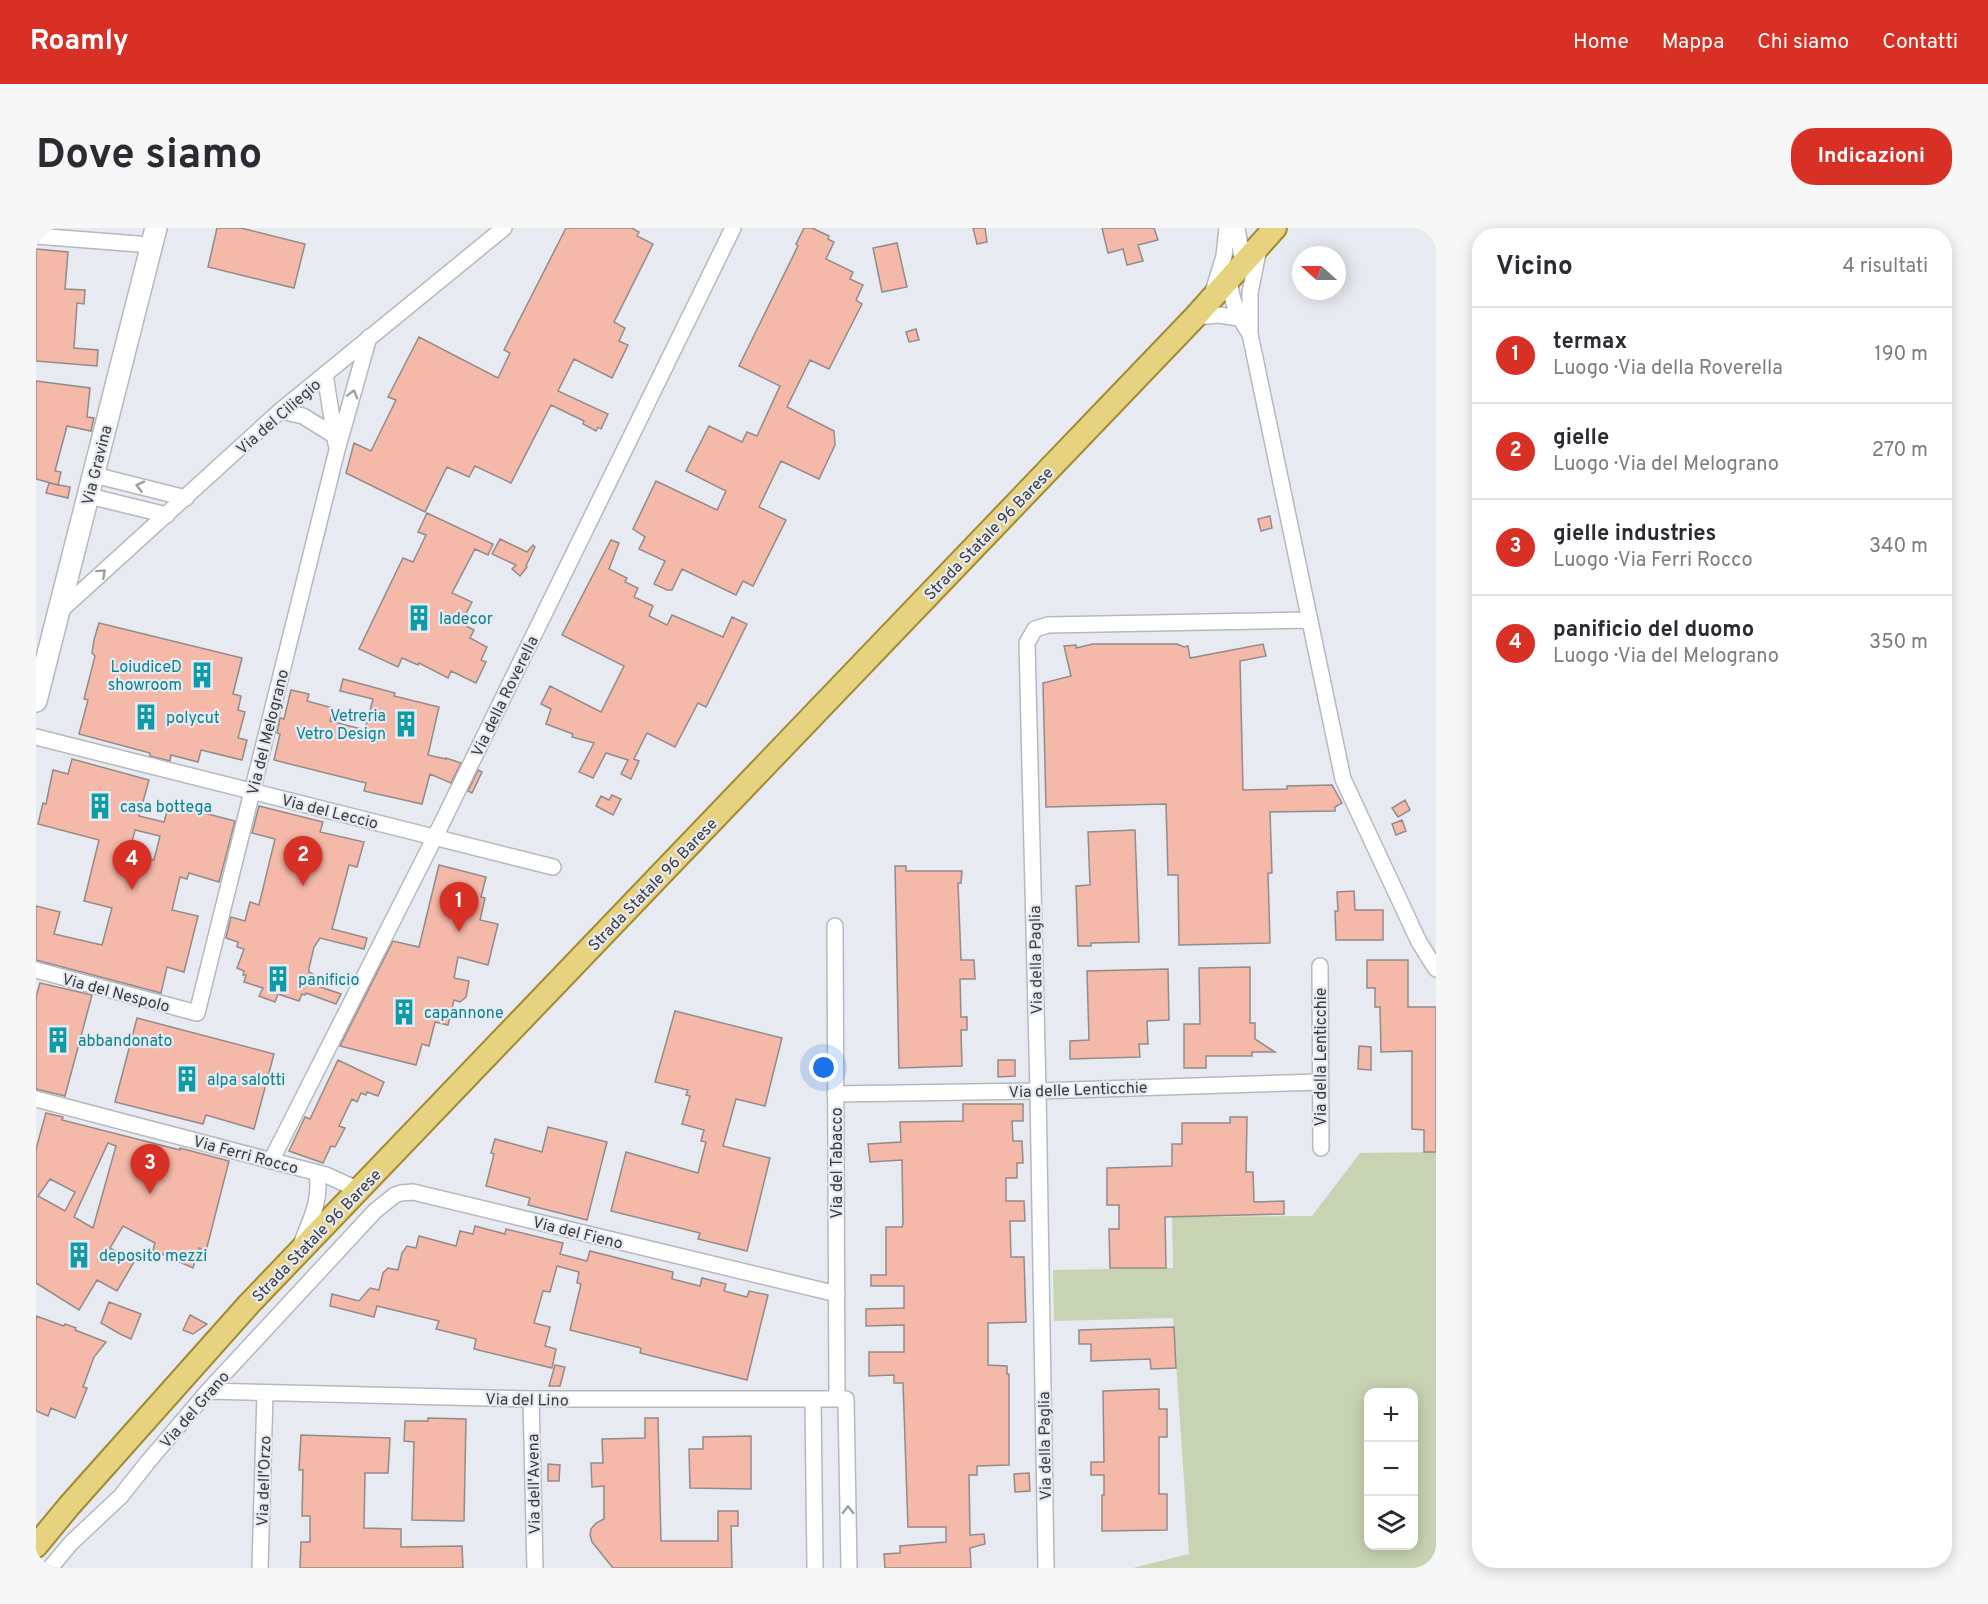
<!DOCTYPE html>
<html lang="it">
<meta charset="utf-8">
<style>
body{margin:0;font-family:Overpass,sans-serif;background:#f7f7f7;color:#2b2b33}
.controls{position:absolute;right:18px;bottom:18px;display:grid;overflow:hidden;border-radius:12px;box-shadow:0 3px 15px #0003}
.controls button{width:54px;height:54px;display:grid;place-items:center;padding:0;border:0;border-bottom:2px solid #e1e1e2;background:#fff;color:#2b2b33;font:30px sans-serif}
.compass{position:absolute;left:1256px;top:18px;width:54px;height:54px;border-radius:50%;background:#fff;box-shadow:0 3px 15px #0003;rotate:291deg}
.you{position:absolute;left:788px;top:840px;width:21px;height:21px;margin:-15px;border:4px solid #fff;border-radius:50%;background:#1a73e8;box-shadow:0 0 0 9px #1a73e833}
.badge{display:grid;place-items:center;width:39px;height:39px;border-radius:50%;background:#d93025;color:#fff;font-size:20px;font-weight:700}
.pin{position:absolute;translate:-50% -50px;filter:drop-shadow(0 2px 3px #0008)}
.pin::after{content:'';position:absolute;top:32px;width:21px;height:18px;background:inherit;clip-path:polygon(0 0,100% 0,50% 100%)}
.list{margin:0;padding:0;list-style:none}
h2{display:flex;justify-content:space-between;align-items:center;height:78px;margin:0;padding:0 24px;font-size:26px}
h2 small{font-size:20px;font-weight:400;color:#7c7c81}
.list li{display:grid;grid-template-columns:39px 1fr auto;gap:18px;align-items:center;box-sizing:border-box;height:96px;padding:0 24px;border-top:2px solid #e1e1e2}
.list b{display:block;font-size:22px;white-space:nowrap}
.list p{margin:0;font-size:20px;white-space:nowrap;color:#7c7c81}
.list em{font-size:20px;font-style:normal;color:#7c7c81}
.icon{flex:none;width:33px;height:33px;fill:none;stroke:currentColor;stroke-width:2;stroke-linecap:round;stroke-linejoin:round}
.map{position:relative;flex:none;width:1400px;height:1340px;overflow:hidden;border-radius:24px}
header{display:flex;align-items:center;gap:36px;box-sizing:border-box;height:84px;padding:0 30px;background:#d93025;color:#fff}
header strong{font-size:28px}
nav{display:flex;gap:33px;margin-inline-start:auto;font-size:21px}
.intro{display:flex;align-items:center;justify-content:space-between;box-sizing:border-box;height:144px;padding:0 36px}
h1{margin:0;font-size:42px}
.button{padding:15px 27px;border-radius:24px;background:#d93025;color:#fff;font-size:21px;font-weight:700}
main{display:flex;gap:36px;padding:0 36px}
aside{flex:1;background:#fff;border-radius:24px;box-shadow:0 3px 15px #0003}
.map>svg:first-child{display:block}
.green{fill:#c7d3b2;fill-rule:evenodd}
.building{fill:#f4b9a8;stroke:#928b89;stroke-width:1.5;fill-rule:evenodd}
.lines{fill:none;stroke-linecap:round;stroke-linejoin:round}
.street-casing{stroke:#b6b8be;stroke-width:18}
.secondary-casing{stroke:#b6b8be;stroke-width:24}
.primary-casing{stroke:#a08b31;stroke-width:26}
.street{stroke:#fff;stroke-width:15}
.secondary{stroke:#fff;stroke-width:21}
.primary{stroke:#e7d37f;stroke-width:22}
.oneway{stroke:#9d9e9e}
.labels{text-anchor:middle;stroke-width:4.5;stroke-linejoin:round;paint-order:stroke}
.street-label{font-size:16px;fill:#3b3c3e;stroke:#e8eaf1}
.culture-label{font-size:16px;fill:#0d838f;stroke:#e8eaf1;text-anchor:start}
</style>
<header>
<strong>Roamly</strong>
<nav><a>Home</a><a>Mappa</a><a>Chi siamo</a><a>Contatti</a></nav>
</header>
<div class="intro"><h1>Dove siamo</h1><a class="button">Indicazioni</a></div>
<main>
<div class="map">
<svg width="1400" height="1340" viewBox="0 0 1400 1340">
<rect width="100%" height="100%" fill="#e8eaf1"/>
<path class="green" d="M1400,924V1340H1097L1153,1326L1137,1090L1018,1093L1017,1042L1137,1040L1136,989L1276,988L1324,925ZM1332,1164H1378V1318H1332Z"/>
<path class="building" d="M181,0H205L269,16L258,60L172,39Z
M530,0H596L603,4L601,8L617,16L578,94L589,100L583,113L592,117L576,150L538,131L522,163L572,186L565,201L562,199L560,203L547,196L548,193L515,177L475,255L439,238L433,249L411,239L389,284L310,245L318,215L335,223L360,172L352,169L383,109L462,150L474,125L468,122Z
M768,0H776L793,8L792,11L798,14L790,31L817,44L814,51L827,57L820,72L826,76L793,141L774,132L751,179L798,203L799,217L783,251L745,233L723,279L750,292L717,358L707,353L700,367L646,341L636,362H631L618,356L629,333L603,321L609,309L597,301L620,253L681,282L690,263L650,243L673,198L706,214L711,204L721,208L744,158L703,138L762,18L760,16Z
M937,0H949L951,14L941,16Z
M1066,0H1118L1122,12L1102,17L1107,33L1091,37L1087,21L1072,25Z
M861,15L871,59L846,64L837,20Z
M0,21L32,24L29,61L49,62L48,76L41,75L38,120L62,122L61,138L0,133Z
M880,101L883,112L873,114L870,104Z
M0,153L54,160L51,189L58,190L55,203L31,198L19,243L25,244L22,257L0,251Z
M13,255L34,259L32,270L10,265Z
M391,285L457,316L452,327L439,321L416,365L436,374L425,395L438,402L434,410L451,419L445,432L450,434L440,455L415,443L412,450L383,435L382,437L366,430L362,439L323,421L367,330L377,334L390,307L382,304Z
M1234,288L1236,300L1225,303L1222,291Z
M464,311L491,324L497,317L499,319L490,338L491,339L484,348L476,341L480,337L456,326Z
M575,312L583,315L573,341L591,350L589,354L602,360L598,369L617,378L613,388L631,397L636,387L687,409L696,389L711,396L670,479L662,475L639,519L611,505L598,531L603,533L595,551L585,546L592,532L570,525L557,550L543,544L558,515L536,509L537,506L510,496L515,481L505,476L514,458L565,484L588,438L526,407Z
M63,395L206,430L197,466L205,468L202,482L209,484L202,510L211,512L206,532L165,522L162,534L135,527L134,533L114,528V525L43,506L52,472L48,471L59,428L56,425L58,412Z
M1057,416H1141L1148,419L1152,418L1154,430L1227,416L1230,428L1204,433L1207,562L1251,561V558L1296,557L1306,575L1299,579V583L1234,584L1236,645H1232L1234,715L1143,717L1142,647H1132L1130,576L1010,579L1007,455L1035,448L1028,418L1040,417V420Z
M307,451L359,465L358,468L403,479L392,527L410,531V530L425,535L415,555L394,546L386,576L328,563L330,555L238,532L244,506L241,505L244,490L248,491L255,462L273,466L271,473L297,480L294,493L329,502L337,471L304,463Z
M36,531L113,552L103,588L128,594L133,576L199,593L183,654L153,645L151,651L144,649L136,682L162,688L148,744L131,739L125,765L0,732V678L24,684L18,706L66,717L76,680L48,673L63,612L2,596L7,575L10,576L17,542L32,546ZM99,602L124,608L118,632L93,626Z
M442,542L446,544L436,565L432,563Z
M576,567L585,571L577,587L560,578L565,568L573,572Z
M1369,572L1374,582L1362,589L1356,580Z
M223,578L287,594L284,604L328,614L321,639L313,637L296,701L331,710L328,721L284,710L278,719L273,740V744L277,746L273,755L305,766L300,776L270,765L269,767L266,766L263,773L242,766L239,774L223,768L227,760L208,754L210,747H207L208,743L201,740L208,721L201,719L202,714L190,710L195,689L209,693L214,674L223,677L239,611L216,605Z
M1366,592L1370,603L1360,607L1356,596Z
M1099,602L1103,714L1055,715V718H1042L1040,658L1054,657L1052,604Z
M403,637L450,649L445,669L449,670L444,692L462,696L452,737L422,729L418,750L433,753L430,769L424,774L418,772L412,797L399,794L393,818L386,816L380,837L304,818L357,713L383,719Z
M859,638H870V643H926L925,655H922L925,732H938L939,751H924L925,789H931V802H925L926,838L863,840Z
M1318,663L1319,682H1347V712H1300L1299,683H1302L1301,664Z
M1331,732H1372V779H1400V924H1388V902L1376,901V823L1345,824L1344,779H1339V760H1331Z
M1214,739V795H1219V811L1239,824H1216V828H1170V840H1148V796H1164L1163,740Z
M1132,741L1133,792L1111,793L1112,816H1103L1104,829L1034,831V813L1053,812L1051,743Z
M4,755L56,767L29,868L0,861V769Z
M639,783L746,810L729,878L700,871L687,918L734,930L711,1023L662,1011L664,1005L575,983L590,924L662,945L670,914L665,913L668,902L646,896L654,868L650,867L652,862L619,854Z
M101,790L238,826L218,901L170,887L167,896L79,874Z
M1323,818L1335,819V842L1322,841Z
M302,832L348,854L342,868L331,864L330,867L325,865L321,874L316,871L303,898L309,900L299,919L295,918L287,935L253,923L269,889L274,891Z
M962,832H979V848L962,849Z
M927,876H987V893H976L977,913H986L987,935H981V950H970V973H988L989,993H974L975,1029H988L990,1094L952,1095V1137L971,1138V1146H973V1237L941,1238V1247H933L934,1307L948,1306L949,1316L934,1320L935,1340H849L848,1326L864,1325V1318L910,1314V1299H872L867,1155H858V1147L833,1148V1124H868V1097L830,1098V1081L868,1080V1058H835V1047H850V999H866L867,996L866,932L834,934L832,916L865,914L864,894L927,893Z
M10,885L27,889L26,892L144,922V920L193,933L170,1023L163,1020L157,1040L117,1022L119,1015L87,998L74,1020L98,1034L81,1063L61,1052L43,1082L0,1055V921ZM72,915L80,918L57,1000L38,989ZM14,951L39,964L29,983L2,968Z
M1194,889H1211L1210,944H1217L1218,974L1248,973V986L1129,989L1130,1040H1074L1073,1001H1083V977H1071V940L1136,938V916H1146V895H1194Z
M512,899L571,914L551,992L492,977L494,970L450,958L458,926L455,925L459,911L506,924Z
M439,998L469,1006L470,1001L527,1015L524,1026L551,1033L554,1023L637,1044L636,1051L664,1058L666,1050L690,1056L688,1063L711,1069L713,1063L732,1067L711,1152L604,1125L605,1120L534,1102L545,1056L541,1055L543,1044L521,1038L514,1064L507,1063L498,1095L514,1099L509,1118L520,1121L516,1140L438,1121L440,1111L400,1101L403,1093L341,1078L338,1089L294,1078L296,1066L323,1073L334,1060L343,1062L347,1045L352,1040L362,1042L366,1025L371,1018L380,1020L383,1008L420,1018L424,1003L437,1006Z
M73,1074L105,1086L95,1111L84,1106L65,1095Z
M154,1087L171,1096L157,1106L147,1102Z
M0,1088L28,1098L29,1096L40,1100L39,1102L70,1114L58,1129L47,1159L51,1160L39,1190L15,1180L12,1188L0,1183Z
M1138,1099L1140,1140L1115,1141L1114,1131L1055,1133V1116H1043V1102Z
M519,1137L529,1139L524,1158H513Z
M1123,1161V1181H1131V1209H1123V1266H1131V1302L1066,1303V1267H1068V1247H1055V1234H1068L1067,1163Z
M392,1190L430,1191L428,1293L376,1292L378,1214L368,1213L369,1193H392Z
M609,1190H622L625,1313H682V1283H702V1298H695L696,1340H577L556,1314L554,1307L555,1301L560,1295L568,1291V1258L556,1259L555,1235H567L566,1211L609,1210Z
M265,1207L354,1210L352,1245H329L328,1300L365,1301V1319L426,1318L427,1340H264L265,1314H274V1288H266L267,1242H263Z
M715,1208V1261L654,1260L653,1221H667V1209Z
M512,1236L524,1237L523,1253H512Z
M993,1245L994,1263L979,1264L978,1246Z"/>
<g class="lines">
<g class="street-casing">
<path id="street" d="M1201,0L1207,35
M0,8L115,17
M1223,20L1214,65V106L1307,551L1383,714L1400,741
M1193,51C1196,74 1201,87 1214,106
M1177,64L1188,28L1191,0
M1159,89L1183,87L1203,90
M289,146L300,216
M244,183L267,188L299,208
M58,247L150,270
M53,268L131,287
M23,384L244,183L468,0
M0,509L517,639
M799,698L801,1171
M1284,738L1285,920
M0,742L161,785L301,222L333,109
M799,866L1002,863L1284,854
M0,871L290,947L323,962
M235,933L399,609L697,0
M266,1014C276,989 285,972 281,945
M172,1163L495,1171H810L813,1340
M495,1171L499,1340
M777,1172L779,1340
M14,1340L35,1315L85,1268L111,1235L172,1163L339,983L359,967L365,965L377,964L801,1066
M224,1340L229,1165
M1010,1340L1002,863L991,415L999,401L1012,397L1273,392"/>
</g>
<g class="secondary-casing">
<path id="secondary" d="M0,473L120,0"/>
</g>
<g class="primary-casing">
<path id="primary" d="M0,1318L33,1278L213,1076L1159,89L1239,0"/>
</g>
<use href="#street" class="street"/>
<use href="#secondary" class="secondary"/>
<use href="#primary" class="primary"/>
</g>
<defs><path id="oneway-chevron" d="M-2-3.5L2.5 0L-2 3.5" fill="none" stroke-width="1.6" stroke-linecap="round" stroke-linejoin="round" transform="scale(1.5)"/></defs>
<g class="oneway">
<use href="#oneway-chevron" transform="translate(317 166) rotate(-74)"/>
<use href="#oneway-chevron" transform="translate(104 258) rotate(-166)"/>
<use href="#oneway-chevron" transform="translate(66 345) rotate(-42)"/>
<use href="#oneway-chevron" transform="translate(812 1282) rotate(-91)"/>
</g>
<defs>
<g id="building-bare" transform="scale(2.07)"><path d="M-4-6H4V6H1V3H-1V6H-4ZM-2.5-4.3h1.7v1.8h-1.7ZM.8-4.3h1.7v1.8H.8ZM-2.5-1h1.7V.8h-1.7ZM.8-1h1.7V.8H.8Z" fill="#0f9aa8" stroke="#e8eaf1" stroke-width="2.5" paint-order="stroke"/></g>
</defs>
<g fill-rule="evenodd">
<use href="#building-bare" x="383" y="390"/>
<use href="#building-bare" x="166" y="447"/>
<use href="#building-bare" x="110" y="489"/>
<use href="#building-bare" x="370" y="496"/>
<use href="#building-bare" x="64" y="578"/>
<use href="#building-bare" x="242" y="751"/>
<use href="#building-bare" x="368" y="784"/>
<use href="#building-bare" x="22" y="812"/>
<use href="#building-bare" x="151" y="851"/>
<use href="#building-bare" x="43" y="1027"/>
</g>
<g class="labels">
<g class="street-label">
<text transform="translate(242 188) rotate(-41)" y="6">Via del Ciliegio</text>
<text transform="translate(60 237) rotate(-76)" y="6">Via Gravina</text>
<text transform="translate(952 305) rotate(-46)" y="6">Strada Statale 96 Barese</text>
<text transform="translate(468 468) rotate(-64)" y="6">Via della Roverella</text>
<text transform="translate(231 504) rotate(-76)" y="6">Via del Melograno</text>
<text transform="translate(294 583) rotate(14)" y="6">Via del Leccio</text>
<text transform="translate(616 656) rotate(-46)" y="6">Strada Statale 96 Barese</text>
<text transform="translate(999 732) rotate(-91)" y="6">Via della Paglia</text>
<text transform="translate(80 764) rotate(15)" y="6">Via del Nespolo</text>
<text transform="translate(1284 829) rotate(-90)" y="6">Via della Lenticchie</text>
<text transform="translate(1042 861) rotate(-2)" y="6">Via delle Lenticchie</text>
<text transform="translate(210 926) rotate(15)" y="6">Via Ferri Rocco</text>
<text transform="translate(800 935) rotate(-90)" y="6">Via del Tabacco</text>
<text transform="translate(542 1004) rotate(14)" y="6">Via del Fieno</text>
<text transform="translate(280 1007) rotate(-46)" y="6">Strada Statale 96 Barese</text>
<text transform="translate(491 1171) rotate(1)" y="6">Via del Lino</text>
<text transform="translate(158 1181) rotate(-49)" y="6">Via del Grano</text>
<text transform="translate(1008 1218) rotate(-91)" y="6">Via della Paglia</text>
<text transform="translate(227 1253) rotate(-88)" y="6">Via dell'Orzo</text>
<text transform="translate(497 1256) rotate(-91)" y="6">Via dell'Avena</text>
</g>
<g class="culture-label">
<text x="403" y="396">ladecor</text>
<text x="146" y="444" text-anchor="end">LoiudiceD<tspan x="146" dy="18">showroom</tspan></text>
<text x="350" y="493" text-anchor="end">Vetreria<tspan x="350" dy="18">Vetro Design</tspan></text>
<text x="130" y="495">polycut</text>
<text x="84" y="584">casa bottega</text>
<text x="262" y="757">panificio</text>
<text x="388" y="790">capannone</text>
<text x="42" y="818">abbandonato</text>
<text x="171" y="857">alpa salotti</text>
<text x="63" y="1033">deposito mezzi</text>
</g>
</g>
</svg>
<div class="controls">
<button>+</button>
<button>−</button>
<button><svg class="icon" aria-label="layers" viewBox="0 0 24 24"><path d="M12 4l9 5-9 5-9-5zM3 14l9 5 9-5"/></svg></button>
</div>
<svg class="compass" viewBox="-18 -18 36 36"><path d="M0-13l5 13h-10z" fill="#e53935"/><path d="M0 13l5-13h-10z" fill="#7c7c81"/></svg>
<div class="you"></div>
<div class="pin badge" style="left:423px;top:704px">1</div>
<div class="pin badge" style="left:267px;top:658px">2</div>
<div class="pin badge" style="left:114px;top:966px">3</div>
<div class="pin badge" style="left:96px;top:662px">4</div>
</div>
<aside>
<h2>Vicino<small>4 risultati</small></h2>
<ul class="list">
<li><span class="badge">1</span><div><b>termax</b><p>Luogo · Via della Roverella</p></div><em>190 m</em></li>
<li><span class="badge">2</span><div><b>gielle</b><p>Luogo · Via del Melograno</p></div><em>270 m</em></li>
<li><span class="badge">3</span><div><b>gielle industries</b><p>Luogo · Via Ferri Rocco</p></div><em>340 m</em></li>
<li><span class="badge">4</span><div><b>panificio del duomo</b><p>Luogo · Via del Melograno</p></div><em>350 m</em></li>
</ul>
</aside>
</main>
